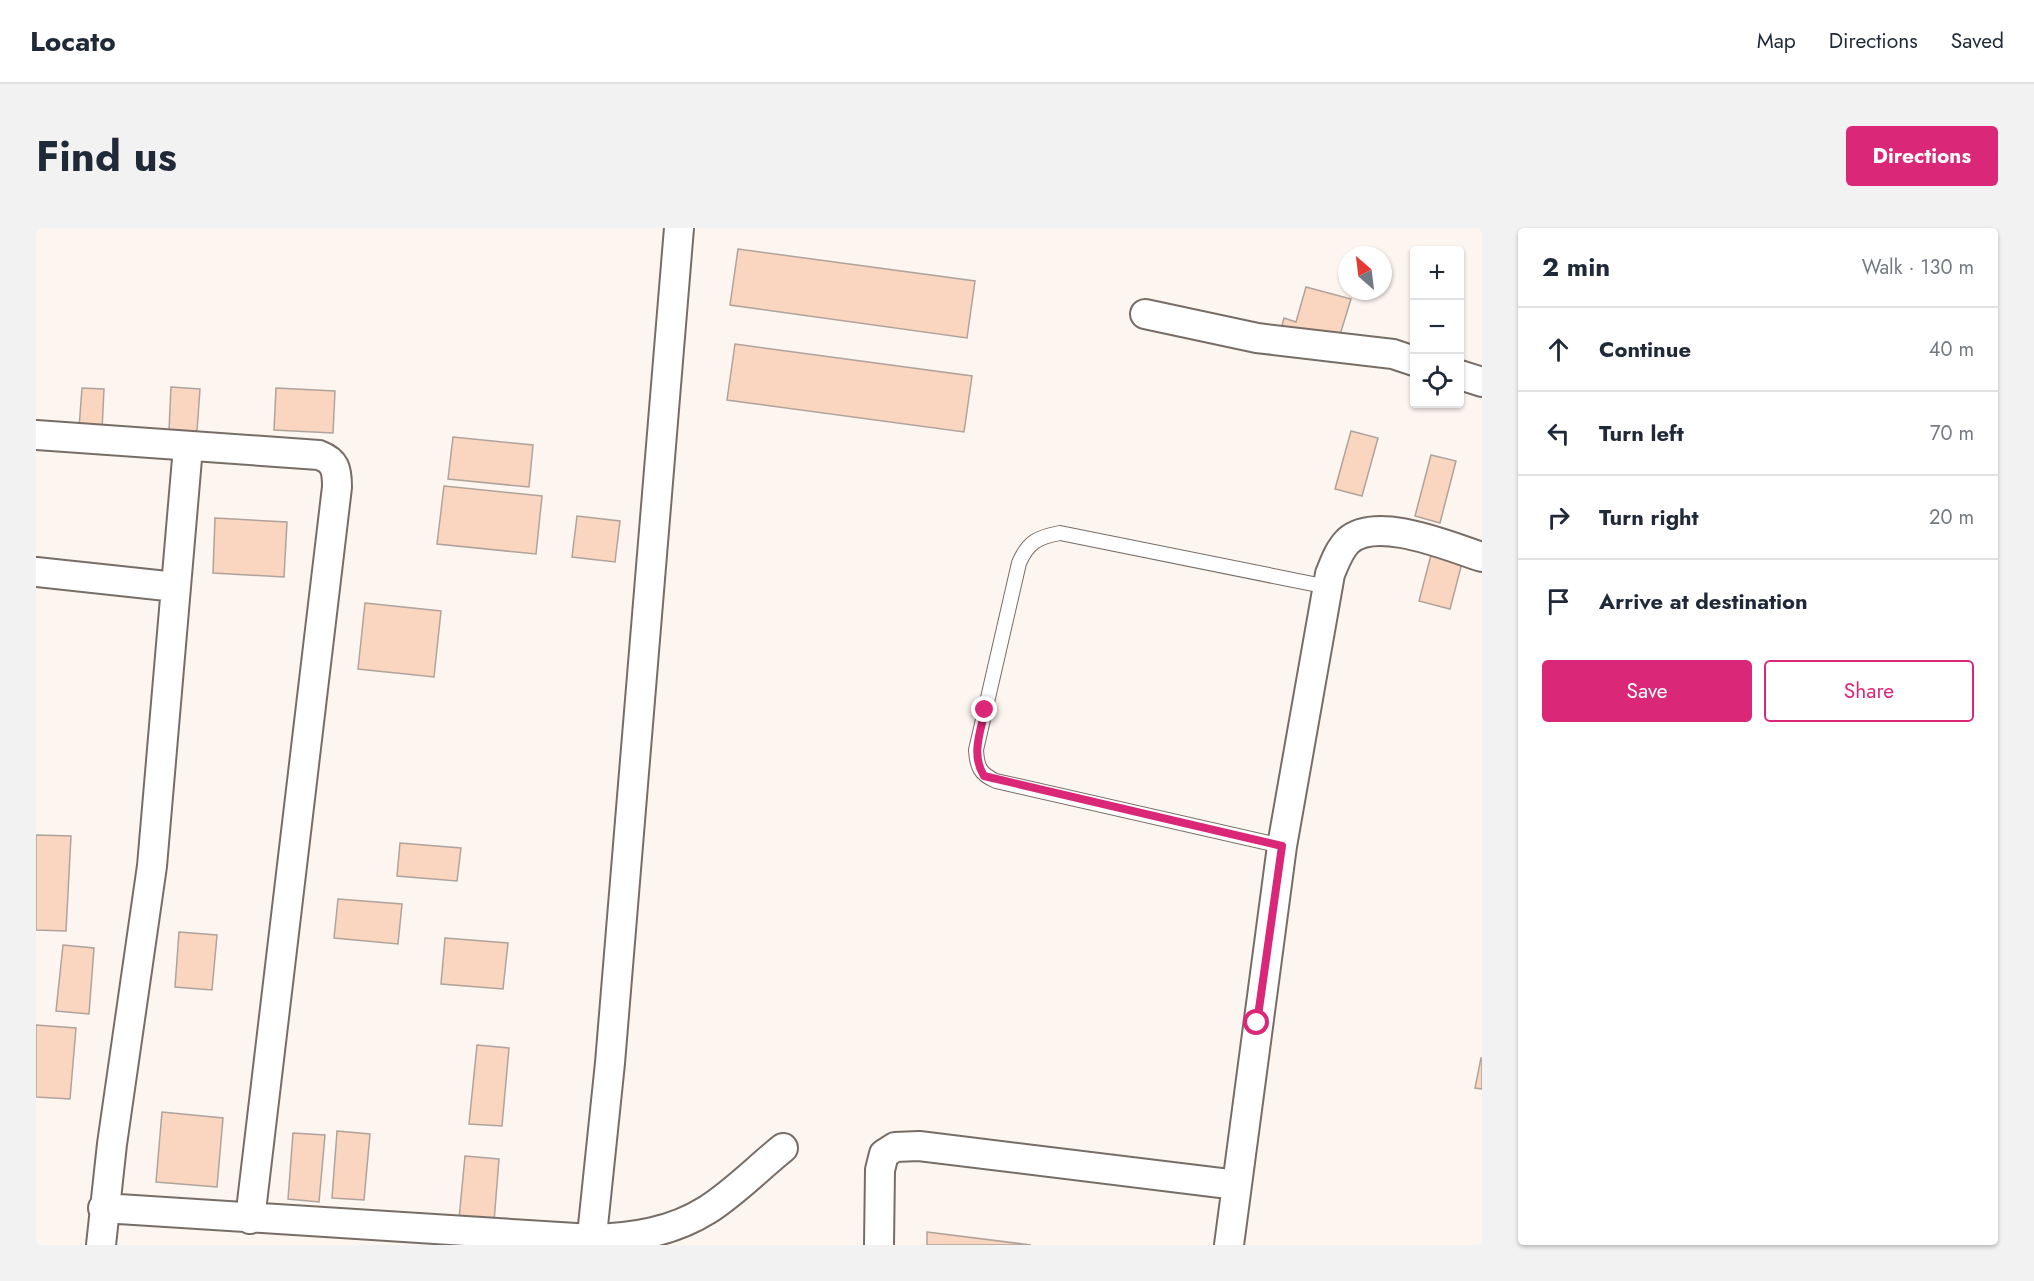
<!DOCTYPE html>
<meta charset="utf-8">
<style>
body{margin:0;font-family:Jost,sans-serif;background:#f2f2f3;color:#1f2937}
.controls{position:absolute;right:18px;top:18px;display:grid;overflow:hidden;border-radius:6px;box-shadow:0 2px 4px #0004}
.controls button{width:54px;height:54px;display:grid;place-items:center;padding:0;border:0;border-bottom:2px solid #e0e1e3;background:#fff;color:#1f2937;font:30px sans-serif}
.compass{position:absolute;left:1302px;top:18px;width:54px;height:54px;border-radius:50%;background:#fff;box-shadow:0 2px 4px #0004;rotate:332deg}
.stop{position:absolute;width:18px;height:18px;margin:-14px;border:4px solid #db2777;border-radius:50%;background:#fff}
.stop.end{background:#db2777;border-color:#fff;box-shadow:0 2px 6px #0008}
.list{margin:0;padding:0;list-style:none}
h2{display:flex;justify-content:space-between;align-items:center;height:78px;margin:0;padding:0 24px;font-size:26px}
h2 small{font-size:20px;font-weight:400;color:#747a83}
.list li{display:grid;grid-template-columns:39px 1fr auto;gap:18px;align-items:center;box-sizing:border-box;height:84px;padding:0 24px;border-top:2px solid #e0e1e3}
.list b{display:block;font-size:22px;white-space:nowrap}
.list em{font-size:20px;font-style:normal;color:#747a83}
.actions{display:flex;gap:12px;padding:18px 24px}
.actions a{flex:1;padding:14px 0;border:2px solid #db2777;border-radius:6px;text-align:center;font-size:21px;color:#db2777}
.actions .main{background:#db2777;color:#fff}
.icon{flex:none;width:33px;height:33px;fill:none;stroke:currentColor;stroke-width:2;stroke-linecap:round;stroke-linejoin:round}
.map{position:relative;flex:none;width:1446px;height:1017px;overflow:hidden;border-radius:6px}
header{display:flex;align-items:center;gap:36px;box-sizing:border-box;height:84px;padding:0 30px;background:#fff;border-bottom:2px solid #e0e1e3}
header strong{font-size:28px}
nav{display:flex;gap:33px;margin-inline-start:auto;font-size:21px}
.intro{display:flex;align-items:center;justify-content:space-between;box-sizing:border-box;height:144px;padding:0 36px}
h1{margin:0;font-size:42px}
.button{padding:15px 27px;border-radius:6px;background:#db2777;color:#fff;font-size:21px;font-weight:700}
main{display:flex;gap:36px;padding:0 36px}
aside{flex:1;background:#fff;border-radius:6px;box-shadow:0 2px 4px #0004}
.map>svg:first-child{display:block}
.building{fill:#fad5c0;stroke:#b0a39c;stroke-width:1.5}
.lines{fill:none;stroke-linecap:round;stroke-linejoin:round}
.service-casing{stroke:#786d66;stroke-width:16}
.minor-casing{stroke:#786d66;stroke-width:32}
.service{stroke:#fff;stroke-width:14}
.minor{stroke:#fff;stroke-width:28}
.route{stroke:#db2777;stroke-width:8}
</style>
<header>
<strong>Locato</strong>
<nav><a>Map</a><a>Directions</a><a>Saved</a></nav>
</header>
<div class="intro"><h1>Find us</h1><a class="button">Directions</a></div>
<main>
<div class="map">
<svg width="1446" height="1017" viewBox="0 0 1446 1017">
<rect width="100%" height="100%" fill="#fdf5f0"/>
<path class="building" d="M702,21L939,53L931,110L694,77Z
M1270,59L1315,71L1303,110L1245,101L1248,90L1260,94Z
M699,116L936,148L928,204L691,172Z
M135,159L164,161L161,203L133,202Z
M46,160L68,161L66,202L43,200Z
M240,160L299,163L297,205L238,202Z
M1315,203L1342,210L1326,268L1299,261Z
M417,209L497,217L493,259L412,251Z
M1395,227L1420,233L1404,295L1379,288Z
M408,258L506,268L500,326L401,316Z
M541,288L584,293L579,334L536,329Z
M179,290L251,294L248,349L177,345Z
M1395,327L1426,335L1414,381L1383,373Z
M329,375L405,383L398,449L322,441Z
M0,607L35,608L30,703L0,702Z
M364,615L425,620L421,653L361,648Z
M302,671L366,676L362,716L298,710Z
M143,704L181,707L176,762L139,759Z
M409,710L472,715L467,761L405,756Z
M27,717L58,720L53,786L20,783Z
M0,797L40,800L34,871L0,869Z
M441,817L473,820L466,898L433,896Z
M1445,830H1446V861L1439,860Z
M126,884L187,890L181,959L120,954Z
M301,903L334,906L328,972L296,970Z
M257,905L289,907L283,974L252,971Z
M429,928L463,931L458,994L423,991Z
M891,1004L995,1017H891Z"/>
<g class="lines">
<g class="service-casing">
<path id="service" d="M1246,618L960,553C944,546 941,539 940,522L983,335C992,314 1002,309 1024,305L1292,359"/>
</g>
<g class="minor-casing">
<path id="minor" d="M1109,86L1221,110L1357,126L1378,133
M1424,147L1446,154
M0,207L283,227C299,233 301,241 301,259L214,991
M0,344L140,359
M67,980L556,1011C596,1010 636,1004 671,982C698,965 722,940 747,920
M65,1017L76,916L116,638L152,219
M555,1017L574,835L643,0
M843,1017L844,942L848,926L859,919L883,918L1201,957
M1193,1017L1246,618L1294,346C1299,334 1303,322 1312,313C1341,287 1414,319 1446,329"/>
</g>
<use href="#service" class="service"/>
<use href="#minor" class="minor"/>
</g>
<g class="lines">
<path class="route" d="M949,482C944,505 935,527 948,548L1246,618L1221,795"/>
</g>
</svg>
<div class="controls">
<button>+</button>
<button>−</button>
<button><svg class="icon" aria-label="locate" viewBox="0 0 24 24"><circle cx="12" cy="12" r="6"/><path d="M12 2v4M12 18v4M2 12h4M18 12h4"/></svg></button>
</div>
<svg class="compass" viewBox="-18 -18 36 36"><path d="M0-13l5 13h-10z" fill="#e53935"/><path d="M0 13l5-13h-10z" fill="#747a83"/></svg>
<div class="stop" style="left:1221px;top:795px"></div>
<div class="stop end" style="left:949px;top:482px"></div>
</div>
<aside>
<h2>2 min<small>Walk · 130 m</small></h2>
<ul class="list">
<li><svg class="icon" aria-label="ahead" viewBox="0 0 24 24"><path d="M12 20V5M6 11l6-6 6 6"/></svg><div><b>Continue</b></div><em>40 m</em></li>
<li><svg class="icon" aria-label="left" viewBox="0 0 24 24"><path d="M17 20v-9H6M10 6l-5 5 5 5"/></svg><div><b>Turn left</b></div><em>70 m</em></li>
<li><svg class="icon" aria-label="right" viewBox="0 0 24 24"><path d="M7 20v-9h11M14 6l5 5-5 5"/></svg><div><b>Turn right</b></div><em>20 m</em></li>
<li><svg class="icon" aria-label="arrive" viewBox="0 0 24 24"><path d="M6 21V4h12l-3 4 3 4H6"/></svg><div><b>Arrive at destination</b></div></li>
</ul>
<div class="actions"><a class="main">Save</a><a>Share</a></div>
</aside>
</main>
